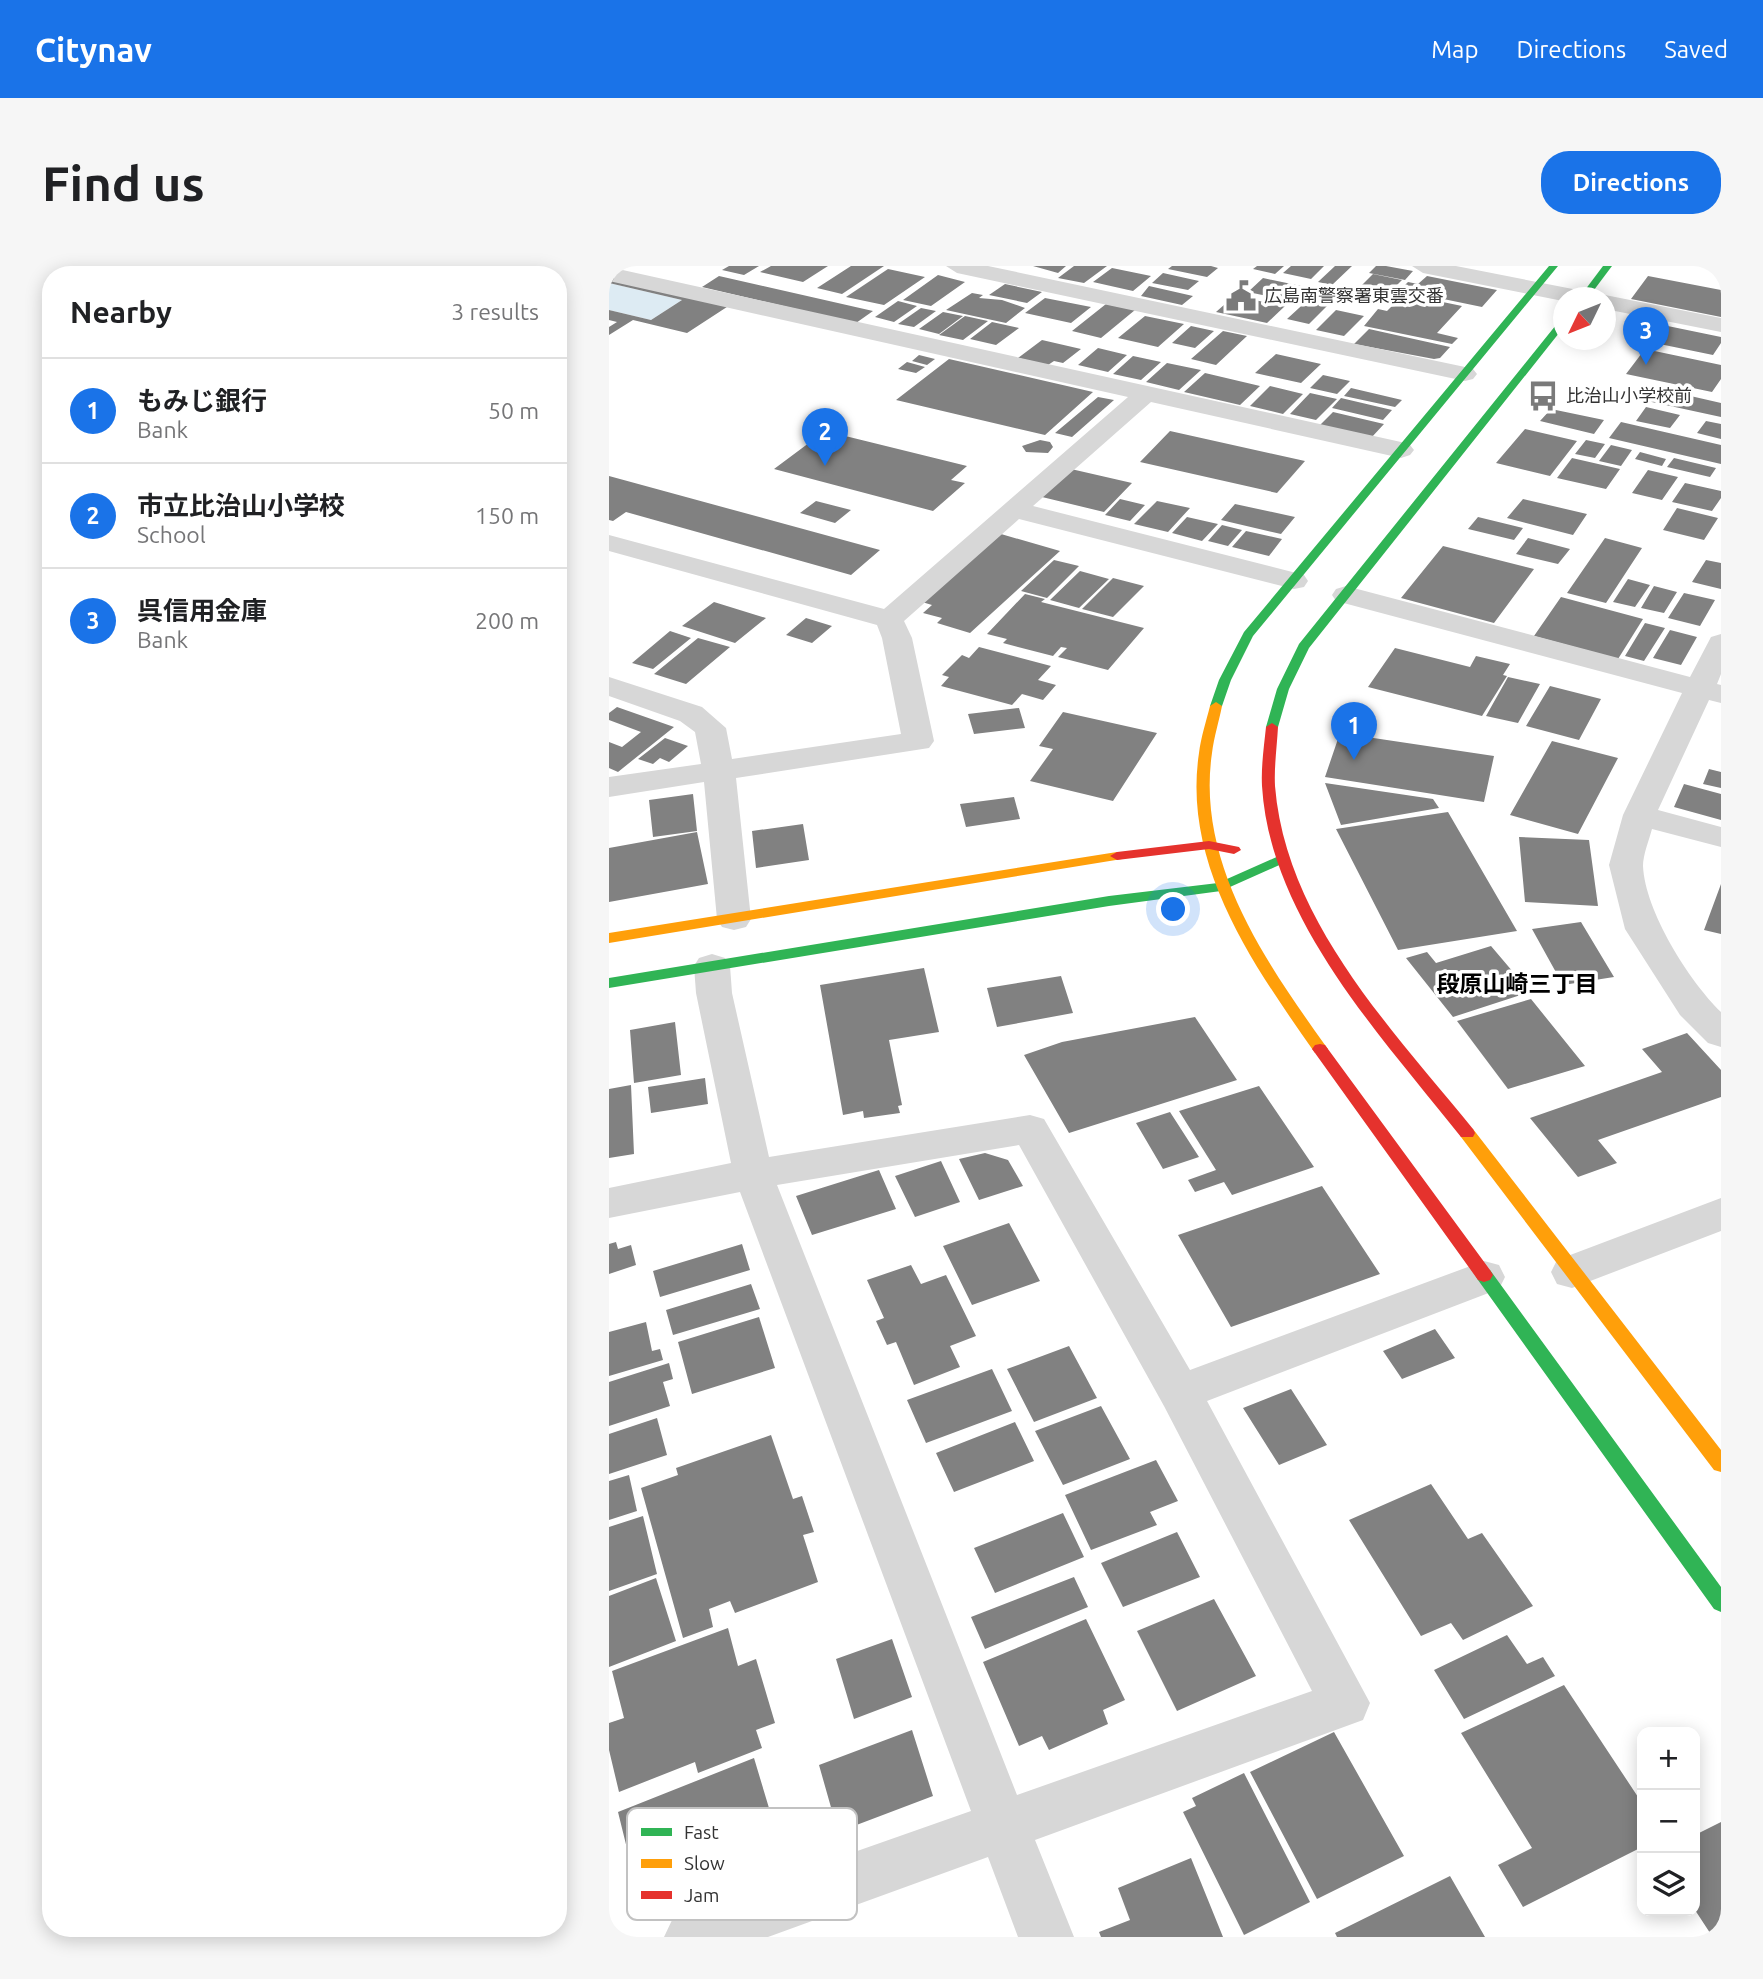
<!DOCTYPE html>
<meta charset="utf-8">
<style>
body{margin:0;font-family:Ubuntu,"Noto Sans JP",sans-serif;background:#f6f6f6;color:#202124}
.controls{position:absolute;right:21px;bottom:21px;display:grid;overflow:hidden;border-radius:14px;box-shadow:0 4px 18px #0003}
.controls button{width:63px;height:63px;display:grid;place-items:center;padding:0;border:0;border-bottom:2px solid #e0e0e0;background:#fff;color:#202124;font:35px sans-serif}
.compass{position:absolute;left:944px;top:21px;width:63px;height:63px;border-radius:50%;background:#fff;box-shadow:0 4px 18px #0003;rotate:227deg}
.you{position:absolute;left:565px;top:644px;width:24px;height:24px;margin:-18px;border:5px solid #fff;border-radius:50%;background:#1a73e8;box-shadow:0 0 0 10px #1a73e833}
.badge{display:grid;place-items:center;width:46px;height:46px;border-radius:50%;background:#1a73e8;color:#fff;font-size:23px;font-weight:700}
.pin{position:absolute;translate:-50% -58px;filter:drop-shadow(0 2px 4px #0008)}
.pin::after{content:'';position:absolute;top:37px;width:24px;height:21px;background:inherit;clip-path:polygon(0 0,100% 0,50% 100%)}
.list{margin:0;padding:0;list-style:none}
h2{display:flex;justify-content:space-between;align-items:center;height:91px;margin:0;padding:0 28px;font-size:30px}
h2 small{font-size:23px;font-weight:400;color:#757577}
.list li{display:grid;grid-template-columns:46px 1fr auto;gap:21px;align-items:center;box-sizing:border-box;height:105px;padding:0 28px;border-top:2px solid #e0e0e0}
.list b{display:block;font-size:26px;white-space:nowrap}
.list p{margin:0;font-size:23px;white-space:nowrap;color:#757577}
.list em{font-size:23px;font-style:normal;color:#757577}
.icon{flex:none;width:38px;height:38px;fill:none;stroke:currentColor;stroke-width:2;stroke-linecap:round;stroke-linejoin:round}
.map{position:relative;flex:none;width:1112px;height:1671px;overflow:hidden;border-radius:28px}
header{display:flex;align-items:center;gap:42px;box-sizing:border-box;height:98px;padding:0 35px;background:#1a73e8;color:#fff}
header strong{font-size:33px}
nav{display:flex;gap:38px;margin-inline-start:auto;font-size:24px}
.intro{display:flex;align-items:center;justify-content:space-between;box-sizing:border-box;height:168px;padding:0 42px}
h1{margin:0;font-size:49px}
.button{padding:18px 32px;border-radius:28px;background:#1a73e8;color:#fff;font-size:24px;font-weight:700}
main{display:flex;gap:42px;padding:0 42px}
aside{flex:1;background:#fff;border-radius:28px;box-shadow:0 4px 18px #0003}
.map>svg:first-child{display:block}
.water{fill:#ddebf3}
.building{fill:#818181}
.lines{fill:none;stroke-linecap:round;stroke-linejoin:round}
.street{fill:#d7d7d7;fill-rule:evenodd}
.fast{fill:#30b455;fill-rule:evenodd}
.slow{fill:#ff9f0a;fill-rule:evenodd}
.jam{fill:#e5322d;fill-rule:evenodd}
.labels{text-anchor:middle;stroke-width:7;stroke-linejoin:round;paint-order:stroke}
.far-poi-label{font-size:18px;fill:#333;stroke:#fff;text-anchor:start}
.neighbourhood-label{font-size:23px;font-weight:bold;fill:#000;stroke:#fff}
.key{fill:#fff;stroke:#c2c2c2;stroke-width:2}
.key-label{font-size:19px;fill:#333}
</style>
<header>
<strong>Citynav</strong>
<nav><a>Map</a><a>Directions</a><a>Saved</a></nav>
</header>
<div class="intro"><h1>Find us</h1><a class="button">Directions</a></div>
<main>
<aside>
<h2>Nearby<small>3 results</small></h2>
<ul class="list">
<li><span class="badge">1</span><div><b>もみじ銀行</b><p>Bank</p></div><em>50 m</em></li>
<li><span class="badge">2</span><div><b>市立比治山小学校</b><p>School</p></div><em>150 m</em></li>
<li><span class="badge">3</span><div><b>呉信用金庫</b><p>Bank</p></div><em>200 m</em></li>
</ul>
</aside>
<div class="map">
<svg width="1112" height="1671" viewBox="0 0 1112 1671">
<rect width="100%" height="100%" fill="#fff"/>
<path class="water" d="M0,17L73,34L42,54L0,44Z"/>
<path class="building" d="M120,0H150L135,9L113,4Z
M162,0H219L194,16L151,6Z
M242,0H275L233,28L208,22Z
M424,0H457L449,7Z
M465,0H498L475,17L449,12Z
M563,0H602L609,2L598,11L559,3Z
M648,0H675L666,8L644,3Z
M682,0H715L702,13L674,7Z
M726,0H743L723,19L709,16Z
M767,0H777L804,5L796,14L760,7Z
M503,2L542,10L524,25L484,16Z
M279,3L316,11L275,39L237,31Z
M554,7L590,15L579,24L543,17Z
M764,8L793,14L774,33L745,27Z
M329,9L356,16L322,40L294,34Z
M110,10L264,45L247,57L93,21Z
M818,10L888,24L873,41L791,24L799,16L809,18Z
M1039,10L1112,24V51L1022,33Z
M0,11L121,39L78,67L24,54L0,69V61L8,56L0,54V44L42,54L73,34L0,17Z
M654,12L697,21L683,35L639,26Z
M396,18L433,26L418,37L380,29Z
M540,20L584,30L573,39L532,30Z
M363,27L374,29L370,32L393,34L416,42L397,57L337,44Z
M795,28L853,40L828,67L849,72L843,78L755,60L769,43L778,45Z
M625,30L676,40L658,57L607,46Z
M702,31L723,35L700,58L678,53Z
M436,32L482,41L462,57L416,47Z
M289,35L308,40L285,56L266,51Z
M497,38L526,44L492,72L463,65Z
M312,42L327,45L305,61L289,58Z
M727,44L755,50L735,70L707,64Z
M334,46L354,50L330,68L310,63Z
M356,50L379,55L354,74L330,69Z
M536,50L575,58L549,81L509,72Z
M383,56L410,62L387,79L361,73Z
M1049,58L1112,71V77L1104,89L1036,75Z
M582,60L605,65L586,82L563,77Z
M760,63L841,81L831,92L825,93L745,78Z
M614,65L638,70L607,99L582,93Z
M433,74L472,83L454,97L445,95L439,99L409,92Z
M489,82L518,89L499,106L469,99Z
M1036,83L1112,99V113L1103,126L1017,108Z
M667,88L712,98L692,117L646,107Z
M310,89L326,93L318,99L303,95Z
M524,90L552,96L532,114L504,108Z
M340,93L484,126L436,169L287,134Z
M298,96L316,101L307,107L289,103Z
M558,97L592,104L570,124L537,116Z
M596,107L651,120L631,139L575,126Z
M714,109L741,115L728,128L701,122Z
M661,120L694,128L674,148L641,140Z
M1038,120L1112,137V151L1029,133Z
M742,122L793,134L786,141L735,130Z
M701,127L728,133L707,154L681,148Z
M489,131L505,134L463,171L446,167Z
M732,132L783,144L774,154L723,142Z
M1037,141L1071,149L1061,162L1027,155Z
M942,143L995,154L985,168L931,155Z
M724,146L775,158L762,172L710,160Z
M1097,155L1112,158V173L1088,167Z
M1012,156L1112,179V198L1000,172Z
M916,163L968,175L941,210L887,197Z
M216,165L358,200L342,214L356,217L324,245L165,203Z
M561,165L696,195L668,227L531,196Z
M431,174L441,176L444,181L439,187L417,186L413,180Z
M977,174L996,178L986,192L966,188Z
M1002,179L1023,184L1012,200L990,195Z
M1031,186L1057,193L1053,200L1026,193Z
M963,192L1011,203L997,223L948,212Z
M1065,192L1107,202L1101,211L1058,201Z
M462,203L523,217L495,246L433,231Z
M1039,204L1069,211L1053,234L1023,227Z
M0,210L271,284L242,309L17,246L4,255L0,254Z
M1076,217L1112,225V232L1103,245L1063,236Z
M511,233L536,239L521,255L496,249Z
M914,233L978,248L964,269L898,252Z
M207,235L242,244L226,257L191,247Z
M548,235L581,242L559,266L525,258Z
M626,238L686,251L672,268L612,254Z
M1068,242L1109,252L1095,274L1054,264Z
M578,251L609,258L593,275L563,267Z
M869,251L914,262L905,274L859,263Z
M613,259L633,264L619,280L599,275Z
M637,265L673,273L660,290L623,281Z
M392,268L451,285L361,367L328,357L333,352L314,347L323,339L313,336Z
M919,272L961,283L949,298L907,288Z
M996,272L1033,282L997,337L958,327Z
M834,280L925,303L885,357L792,332Z
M445,294L470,300L438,332L412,325Z
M1097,294L1112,297V323L1083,316Z
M471,305L500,313L470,342L441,334Z
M504,312L535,320L504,351L473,343Z
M1019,313L1041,319L1026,341L1004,336Z
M1045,320L1068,326L1055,347L1032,342Z
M1075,327L1106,334L1091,360L1059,352Z
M416,328L436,333L432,336L535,362L499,404L449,391L458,382L452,381L444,390L394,377L398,373L378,368Z
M952,331L1034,353L1009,393L925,370Z
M105,336L157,352L126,377L73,360Z
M197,352L223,360L203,377L177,369Z
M1036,357L1056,362L1035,395L1016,390Z
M1061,364L1088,371L1072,399L1044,392Z
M61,365L82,372L44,403L23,397Z
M89,372L121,381L77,418L45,408Z
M370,381L442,400L429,414L447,419L434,434L413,428L403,439L332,420L340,411L333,409L353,389L360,392Z
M786,382L861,401L867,390L901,398L894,409L898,410L873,450L759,421Z
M899,411L931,418L909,457L877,450Z
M941,420L992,433L970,474L917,460Z
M8,441L65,461L9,506L0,502V476L13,481L32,466L0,454V447Z
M410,442L416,462L365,468L359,448Z
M454,446L548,467L504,535L421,515L444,483L430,480Z
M731,467L885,490L875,536L716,511Z
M56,472L79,480L60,496L51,492L44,498L29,493Z
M943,475L1009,492L969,568L901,549Z
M1100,503L1112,506V522L1094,518Z
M716,517L824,533L830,542L732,559Z
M1075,518L1112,528V554L1065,541Z
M84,528L88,565L44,571L40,534Z
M405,531L411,553L357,561L351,538Z
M839,546L908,665L789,684L727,563Z
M194,558L200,594L147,602L143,565Z
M88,566L99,618L0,636V582Z
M910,571L980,574L989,640L916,636Z
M1112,618V668L1095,664Z
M972,656L1005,711L954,719L923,663Z
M882,680L921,726L844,751L797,692L818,686L827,697Z
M315,702L330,766L280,774L293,839L289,840L291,847L255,852L254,845L234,849L211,719Z
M452,710L464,747L388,761L378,722Z
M922,733L976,800L899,823L848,755Z
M586,751L628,814L460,867L415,789L453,776Z
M66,756L72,809L25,817L21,764Z
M1078,767L1112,804V831L989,874L1008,897L969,911L921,852L1053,806L1033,783Z
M96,812L99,838L42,847L39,821Z
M22,819L25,888L0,892V823Z
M650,820L705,901L623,929L615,916L586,926L579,914L607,904L570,845Z
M561,846L590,891L554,903L527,857Z
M376,887L399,894L414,920L370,934L350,893Z
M332,895L351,936L306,951L286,910Z
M270,904L287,943L203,969L187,930Z
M713,920L771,1008L622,1061L569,969Z
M400,957L431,1015L363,1039L334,980Z
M7,976L9,983L22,979L27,999L0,1008V978Z
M133,978L141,1004L51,1031L44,1005Z
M302,999L312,1018L337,1009L367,1070L341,1080L351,1101L305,1119L287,1076L278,1079L267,1055L275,1052L258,1014Z
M142,1018L151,1043L64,1069L57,1044Z
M150,1051L166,1102L83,1128L69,1076Z
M37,1056L43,1085L51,1083L54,1094L0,1110V1066Z
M826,1063L846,1092L793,1113L774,1085Z
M460,1080L488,1132L425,1156L398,1103Z
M60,1097L64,1113L54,1116L61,1140L0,1160V1116Z
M383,1103L403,1145L317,1177L298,1134Z
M682,1123L718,1179L670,1199L634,1142Z
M492,1140L521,1193L454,1219L426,1165Z
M48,1152L58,1189L0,1208V1168Z
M406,1156L425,1195L345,1226L327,1187Z
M162,1169L184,1233L193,1230L205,1266L194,1269L209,1316L126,1347L121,1335L100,1343L104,1361L74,1372L32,1222L69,1209L67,1202Z
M547,1194L569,1235L541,1246L548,1259L482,1284L456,1229Z
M20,1209L28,1245L0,1254V1215Z
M822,1218L859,1273L873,1267L924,1340L854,1374L842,1357L812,1370L740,1254Z
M454,1247L475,1291L386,1327L365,1282Z
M34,1250L48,1308L0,1325V1261Z
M568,1266L591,1311L514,1341L492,1297Z
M465,1311L479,1341L376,1383L362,1351Z
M47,1312L67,1375L0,1401V1330Z
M605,1333L647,1410L568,1445L528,1365Z
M477,1353L516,1434L494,1444L499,1458L440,1484L433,1470L410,1480L374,1396Z
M119,1362L129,1400L147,1393L166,1457L147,1464L153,1482L89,1507L86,1496L10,1526L0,1484V1457L15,1452L3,1405Z
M898,1369L918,1398L934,1391L946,1410L855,1453L825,1404Z
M283,1373L303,1431L245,1453L227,1393Z
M955,1419L1033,1537V1581L914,1641L889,1599L923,1582L852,1467Z
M303,1464L324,1530L229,1566L210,1499Z
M725,1466L795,1590L708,1633L641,1506Z
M145,1492L169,1572L83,1608L81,1600L34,1619L32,1613L26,1615L9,1546Z
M635,1507L701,1636L635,1669L574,1546L587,1540L583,1532Z
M1112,1556V1666L1103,1670L1086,1644V1569Z
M582,1592L614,1671H492L490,1666L521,1654L509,1622Z
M841,1610L876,1671H728L726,1667Z"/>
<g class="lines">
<path class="street" d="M337,0H379L856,101L864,103L868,108L864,113L856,115L348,7Z
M803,0H847L974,25L985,32H954V35L814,7Z
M0,1L792,176L801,179L805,184L801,189L792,192L542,136L424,240L695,309L699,315L695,321L685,323L410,253L295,355L303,372L325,475L320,482L127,512L142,653L137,661L125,664L113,661L108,653L95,516L0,531V511L92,498L86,466L71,455L0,430V411L93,441L117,462L123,493L292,468L273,372L268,359L0,285V269L275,343L519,131L0,15Z
M996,29L1112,52V66L996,43V32H988Z
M737,320L1081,411L1102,371L1112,368V408L1108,418L1112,419V437L1100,434L1049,544L1112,561V581L1043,563C1040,574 1034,589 1034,600C1036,645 1080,715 1112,746V781L1099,777L1071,749L1016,663L1000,599L1014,549L1073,427L727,335L723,329L727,323Z
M103,688L116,692L121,700L123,727L160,891L421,849L435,853L581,1104L875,995L890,999L896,1011L890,1023L598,1135L761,1437L754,1454L426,1574L465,1671H409L379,1591L159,1671H55L64,1652L83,1643L362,1545L131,926L0,952V922L122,897L87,727L85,700L90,692ZM410,879L555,1140L703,1425L408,1529L168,919Z
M1112,932V965L963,1022L948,1018L942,1006L948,994Z"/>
<path class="fast" d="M940,0H949L644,370L622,414L613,440L607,444L603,443L601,440L610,414L635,366Z
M994,0H1003L979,32H970Z
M954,53V62L700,382L680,423L669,461L663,465L659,464L657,461L668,423L690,378L951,54Z
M672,589L677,590L679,593L677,596L612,625L500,640L0,722V712L500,630L609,617Z
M875,1002L881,1004L1112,1321V1346L1105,1343L869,1014L866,1009L869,1004Z"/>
<path class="slow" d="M607,436L613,440C610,455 605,471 603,487C587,596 656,695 716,779L719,783L716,787H706C645,700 573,599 590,487C592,471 597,456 601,440Z
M508,586L515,590L513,593L0,677V667Z
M858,861L864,863L1112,1184V1206L1105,1204L852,871L850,867L852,863Z"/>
<path class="jam" d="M663,457L669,461C668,480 665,501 666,520C677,655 783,763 864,863L866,867L864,871H852C773,771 661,653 653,520C652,501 655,480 657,461Z
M600,575L630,581L632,584L625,588L600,583L508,594L501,590L508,586Z
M711,778L716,779L881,1004L884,1009L881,1014L875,1016L869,1014L706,787L703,783L706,779Z"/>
</g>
<defs>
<g id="civic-bare" transform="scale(2.415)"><path d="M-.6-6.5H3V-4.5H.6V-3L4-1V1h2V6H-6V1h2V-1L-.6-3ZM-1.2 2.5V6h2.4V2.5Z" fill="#7a7a7a" stroke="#fff" stroke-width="2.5" paint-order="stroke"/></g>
<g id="bus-bare" transform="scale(2.415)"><path d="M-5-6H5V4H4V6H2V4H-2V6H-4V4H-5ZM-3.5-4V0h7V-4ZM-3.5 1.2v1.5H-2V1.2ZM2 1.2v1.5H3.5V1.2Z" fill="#7a7a7a" stroke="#fff" stroke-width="2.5" paint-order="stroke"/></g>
</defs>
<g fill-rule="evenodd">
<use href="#civic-bare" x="632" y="30"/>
<use href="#bus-bare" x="934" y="130"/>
</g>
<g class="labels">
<g class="far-poi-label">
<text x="655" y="36">広島南警察署東雲交番</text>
<text x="957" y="136">比治山小学校前</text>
</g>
<g class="neighbourhood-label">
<text x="908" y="726">段原山崎三丁目</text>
</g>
</g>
<rect x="18" y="1542" width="230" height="112" rx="10" class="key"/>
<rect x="32" y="1562" width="31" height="8" fill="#30b455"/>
<rect x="32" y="1593" width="31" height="9" fill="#ff9f0a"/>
<rect x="32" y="1625" width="31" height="8" fill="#e5322d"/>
<g class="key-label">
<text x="75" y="1573">Fast</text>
<text x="75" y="1604">Slow</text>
<text x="75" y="1636">Jam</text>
</g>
</svg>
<div class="controls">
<button>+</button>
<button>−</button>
<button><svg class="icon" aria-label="layers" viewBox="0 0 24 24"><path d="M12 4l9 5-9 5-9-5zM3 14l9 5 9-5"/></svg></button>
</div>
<svg class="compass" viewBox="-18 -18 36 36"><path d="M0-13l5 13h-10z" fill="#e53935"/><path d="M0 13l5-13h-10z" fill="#757577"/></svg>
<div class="you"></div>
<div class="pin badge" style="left:745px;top:494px">1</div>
<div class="pin badge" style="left:216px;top:200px">2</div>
<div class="pin badge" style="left:1037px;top:99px">3</div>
</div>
</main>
